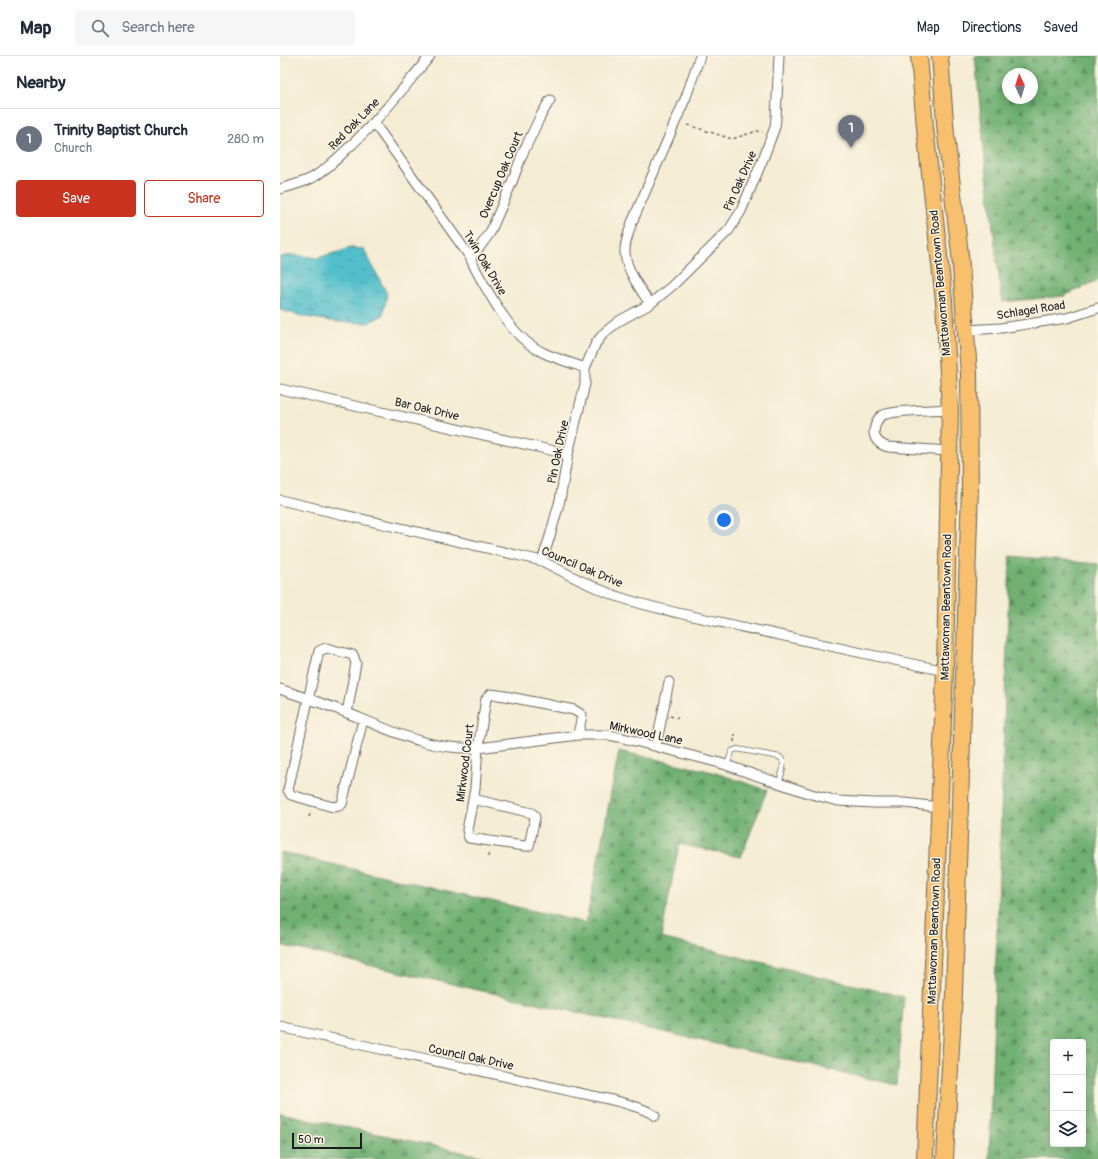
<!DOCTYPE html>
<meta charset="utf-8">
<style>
body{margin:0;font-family:Pangolin,sans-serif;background:#f6f6f7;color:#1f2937}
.controls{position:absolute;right:12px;bottom:12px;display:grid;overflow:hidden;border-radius:4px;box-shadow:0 2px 10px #0003}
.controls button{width:36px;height:36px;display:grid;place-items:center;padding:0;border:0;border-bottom:1px solid #e0e1e3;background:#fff;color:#1f2937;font:20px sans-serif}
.compass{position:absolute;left:722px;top:12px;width:36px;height:36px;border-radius:50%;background:#fff;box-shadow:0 2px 10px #0003;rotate:356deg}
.scale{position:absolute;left:12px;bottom:10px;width:70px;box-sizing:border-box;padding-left:4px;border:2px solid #1c1c1c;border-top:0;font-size:11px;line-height:14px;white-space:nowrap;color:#1c1c1c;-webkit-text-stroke:3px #fcf5e5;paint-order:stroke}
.you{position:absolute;left:444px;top:464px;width:14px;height:14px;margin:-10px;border:3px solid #fff;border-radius:50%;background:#1a73e8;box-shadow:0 0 0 6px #1a73e833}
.badge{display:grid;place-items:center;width:26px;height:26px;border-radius:50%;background:#c8321e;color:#fff;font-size:13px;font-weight:700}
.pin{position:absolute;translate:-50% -33px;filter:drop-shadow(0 1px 2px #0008)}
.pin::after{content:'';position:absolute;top:21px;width:14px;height:12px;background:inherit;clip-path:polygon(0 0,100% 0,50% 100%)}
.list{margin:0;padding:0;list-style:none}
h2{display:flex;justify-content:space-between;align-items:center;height:52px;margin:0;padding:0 16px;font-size:17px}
h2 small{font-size:13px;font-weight:400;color:#747a83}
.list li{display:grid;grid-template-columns:26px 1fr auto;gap:12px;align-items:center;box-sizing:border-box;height:60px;padding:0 16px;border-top:1px solid #e0e1e3}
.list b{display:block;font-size:15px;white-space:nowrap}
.list p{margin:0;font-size:13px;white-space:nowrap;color:#747a83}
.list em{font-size:13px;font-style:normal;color:#747a83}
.actions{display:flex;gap:8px;padding:12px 16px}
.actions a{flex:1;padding:9px 0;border:1px solid #c8321e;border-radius:4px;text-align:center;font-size:14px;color:#c8321e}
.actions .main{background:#c8321e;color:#fff}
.icon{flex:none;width:22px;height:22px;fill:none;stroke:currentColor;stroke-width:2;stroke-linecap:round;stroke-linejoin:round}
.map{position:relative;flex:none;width:818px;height:1103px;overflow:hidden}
header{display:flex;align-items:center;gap:24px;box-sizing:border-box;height:56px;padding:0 20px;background:#fff;border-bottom:1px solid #e0e1e3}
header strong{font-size:19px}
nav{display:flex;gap:22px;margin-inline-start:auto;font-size:14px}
.search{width:280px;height:36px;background:#f6f6f7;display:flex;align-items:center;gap:10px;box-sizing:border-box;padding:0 14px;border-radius:4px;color:#747a83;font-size:15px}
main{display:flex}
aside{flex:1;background:#fff}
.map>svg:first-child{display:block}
.forest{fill:url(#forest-firs);stroke:#466647;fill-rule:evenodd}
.water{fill:url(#water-ripples);stroke:#376e74}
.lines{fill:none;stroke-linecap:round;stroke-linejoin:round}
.service-casing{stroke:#68655c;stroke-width:6}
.minor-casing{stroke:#68655c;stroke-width:11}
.trunk-casing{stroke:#68655c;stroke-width:18}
.path{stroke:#68655c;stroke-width:1.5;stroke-dasharray:3 3;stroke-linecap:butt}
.service{stroke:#fff;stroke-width:4.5}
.minor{stroke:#fff;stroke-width:9}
.trunk{stroke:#f8bf6c;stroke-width:16}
.labels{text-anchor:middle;stroke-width:3;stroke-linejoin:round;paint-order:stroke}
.street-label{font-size:12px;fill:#1c1c1c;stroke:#fcf5e5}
</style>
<header>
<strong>Map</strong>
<div class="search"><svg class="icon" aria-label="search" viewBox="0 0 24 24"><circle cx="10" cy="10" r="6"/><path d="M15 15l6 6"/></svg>Search here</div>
<nav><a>Map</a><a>Directions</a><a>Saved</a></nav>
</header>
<main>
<aside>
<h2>Nearby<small></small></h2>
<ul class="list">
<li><span class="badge" style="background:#6b7280">1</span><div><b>Trinity Baptist Church</b><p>Church</p></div><em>280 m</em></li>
</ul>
<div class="actions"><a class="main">Save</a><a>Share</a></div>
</aside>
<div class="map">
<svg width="818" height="1103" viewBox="0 0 818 1103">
<defs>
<pattern id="forest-firs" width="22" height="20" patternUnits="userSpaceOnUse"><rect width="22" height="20" fill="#6fb072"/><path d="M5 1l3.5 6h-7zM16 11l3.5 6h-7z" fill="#5a8e5d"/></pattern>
<pattern id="water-ripples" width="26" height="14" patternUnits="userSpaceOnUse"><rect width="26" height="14" fill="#52bfcc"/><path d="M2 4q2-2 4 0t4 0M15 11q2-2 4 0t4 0" fill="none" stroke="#439aa5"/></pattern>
</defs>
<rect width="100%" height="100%" fill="#fcf5e5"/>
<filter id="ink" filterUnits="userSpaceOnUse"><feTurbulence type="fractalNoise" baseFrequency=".025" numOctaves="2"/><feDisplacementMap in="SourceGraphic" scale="8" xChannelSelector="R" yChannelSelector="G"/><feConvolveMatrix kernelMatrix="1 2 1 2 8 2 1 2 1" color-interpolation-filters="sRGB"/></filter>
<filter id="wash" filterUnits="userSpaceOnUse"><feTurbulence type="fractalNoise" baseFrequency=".012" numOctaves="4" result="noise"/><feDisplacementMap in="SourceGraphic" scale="16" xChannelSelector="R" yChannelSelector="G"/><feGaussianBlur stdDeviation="0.9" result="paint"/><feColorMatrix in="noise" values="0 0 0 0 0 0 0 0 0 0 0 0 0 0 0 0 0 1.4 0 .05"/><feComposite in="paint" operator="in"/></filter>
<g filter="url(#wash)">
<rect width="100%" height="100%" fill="#f4ecd3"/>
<path class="forest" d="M695,0H818V224L784,240L722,246L705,104ZM728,18H752V42H728Z
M730,500L818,508V1103H709ZM773,986H803V1088H773Z
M339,695L433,716L487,734L461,801L399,788L381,882L624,941L617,1029L0,889V796L306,867Z
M0,1057L215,1103H0Z"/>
<path class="water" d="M71,192L84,193L107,238L103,259L88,267L58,266L26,261L0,254V201L12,199L38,202Z"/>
</g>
<g filter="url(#ink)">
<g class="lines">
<g class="service-casing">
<path id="service" d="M447,709L452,695L457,693L500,701C507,707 501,719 499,727"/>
</g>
<g class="minor-casing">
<path id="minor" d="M420,0L406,41L351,169C349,177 345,186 345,194C344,211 361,234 370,248L392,230L449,174L461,155L483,103L495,71L496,62L499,0
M94,67L190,201C195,214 202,225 209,237C223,261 238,285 264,297C277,303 292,307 305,312
M0,133C11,130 22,127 32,122C44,115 55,105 65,95C96,67 123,33 150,0
M190,201L199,192L210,177L232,126L242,99L260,61L270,44
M686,274L721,272L787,262L818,252
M0,333L288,398
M669,395L608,391C601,389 595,385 594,377C594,371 597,363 601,360C611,354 657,354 670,353
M0,444L262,505C283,516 304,527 326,536C349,546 374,551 398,557L665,615
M262,505L270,480L280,444L288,398L305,328V312L316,287L324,277L339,265L370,248
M0,633C16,639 33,644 49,650C100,668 141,695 198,692L298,679H328L339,681L440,707L531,738L558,745L594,747H625L659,751
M67,657L76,607L73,599L46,592L39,595L8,734L11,739L53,751L59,750L62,748L83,664
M376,690L389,626
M193,743L252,757L255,761L249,790H244L189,782L187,774L195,733L198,692L206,643L211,638L225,640L294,654L302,659L298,679
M0,971C98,993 196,1013 294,1036C313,1040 361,1048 375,1060"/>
</g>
<g class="trunk-casing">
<path id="trunk" d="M639,0L645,72L664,245L670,353L665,615L645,1103
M660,0L666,79L680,198L689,317L690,432L674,937L665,1103"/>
</g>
<path class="path" d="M408,69L452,83L477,75L483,76
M390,660L398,662
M454,686L455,678
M29,761L31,755
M208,801L209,795"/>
<use href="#service" class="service"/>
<use href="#minor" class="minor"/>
<use href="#trunk" class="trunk"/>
</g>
</g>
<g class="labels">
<g class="street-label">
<text transform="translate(74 68) rotate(-46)" y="4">Red Oak Lane</text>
<text transform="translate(221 119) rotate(-67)" y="4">Overcup Oak Court</text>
<text transform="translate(460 125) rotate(-66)" y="4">Pin Oak Drive</text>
<text transform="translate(205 207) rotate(59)" y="4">Twin Oak Drive</text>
<text transform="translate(660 227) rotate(-95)" y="4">Mattawoman Beantown Road</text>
<text transform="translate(751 254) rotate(-9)" y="4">Schlagel Road</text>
<text transform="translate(147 353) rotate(13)" y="4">Bar Oak Drive</text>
<text transform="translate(278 396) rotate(-78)" y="4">Pin Oak Drive</text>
<text transform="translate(302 511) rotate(23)" y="4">Council Oak Drive</text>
<text transform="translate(666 551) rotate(-89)" y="4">Mattawoman Beantown Road</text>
<text transform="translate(366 677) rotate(12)" y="4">Mirkwood Lane</text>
<text transform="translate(185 707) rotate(-83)" y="4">Mirkwood Court</text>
<text transform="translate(654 875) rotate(-88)" y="4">Mattawoman Beantown Road</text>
<text transform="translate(191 1001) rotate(12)" y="4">Council Oak Drive</text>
</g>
</g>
</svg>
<div class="controls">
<button>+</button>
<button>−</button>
<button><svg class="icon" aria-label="layers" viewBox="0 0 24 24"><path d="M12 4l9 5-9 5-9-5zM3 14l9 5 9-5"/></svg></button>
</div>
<svg class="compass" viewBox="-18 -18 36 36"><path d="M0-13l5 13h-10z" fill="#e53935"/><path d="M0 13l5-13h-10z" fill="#747a83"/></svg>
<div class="scale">50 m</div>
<div class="you"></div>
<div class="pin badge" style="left:571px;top:92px;background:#6b7280">1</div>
</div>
</main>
